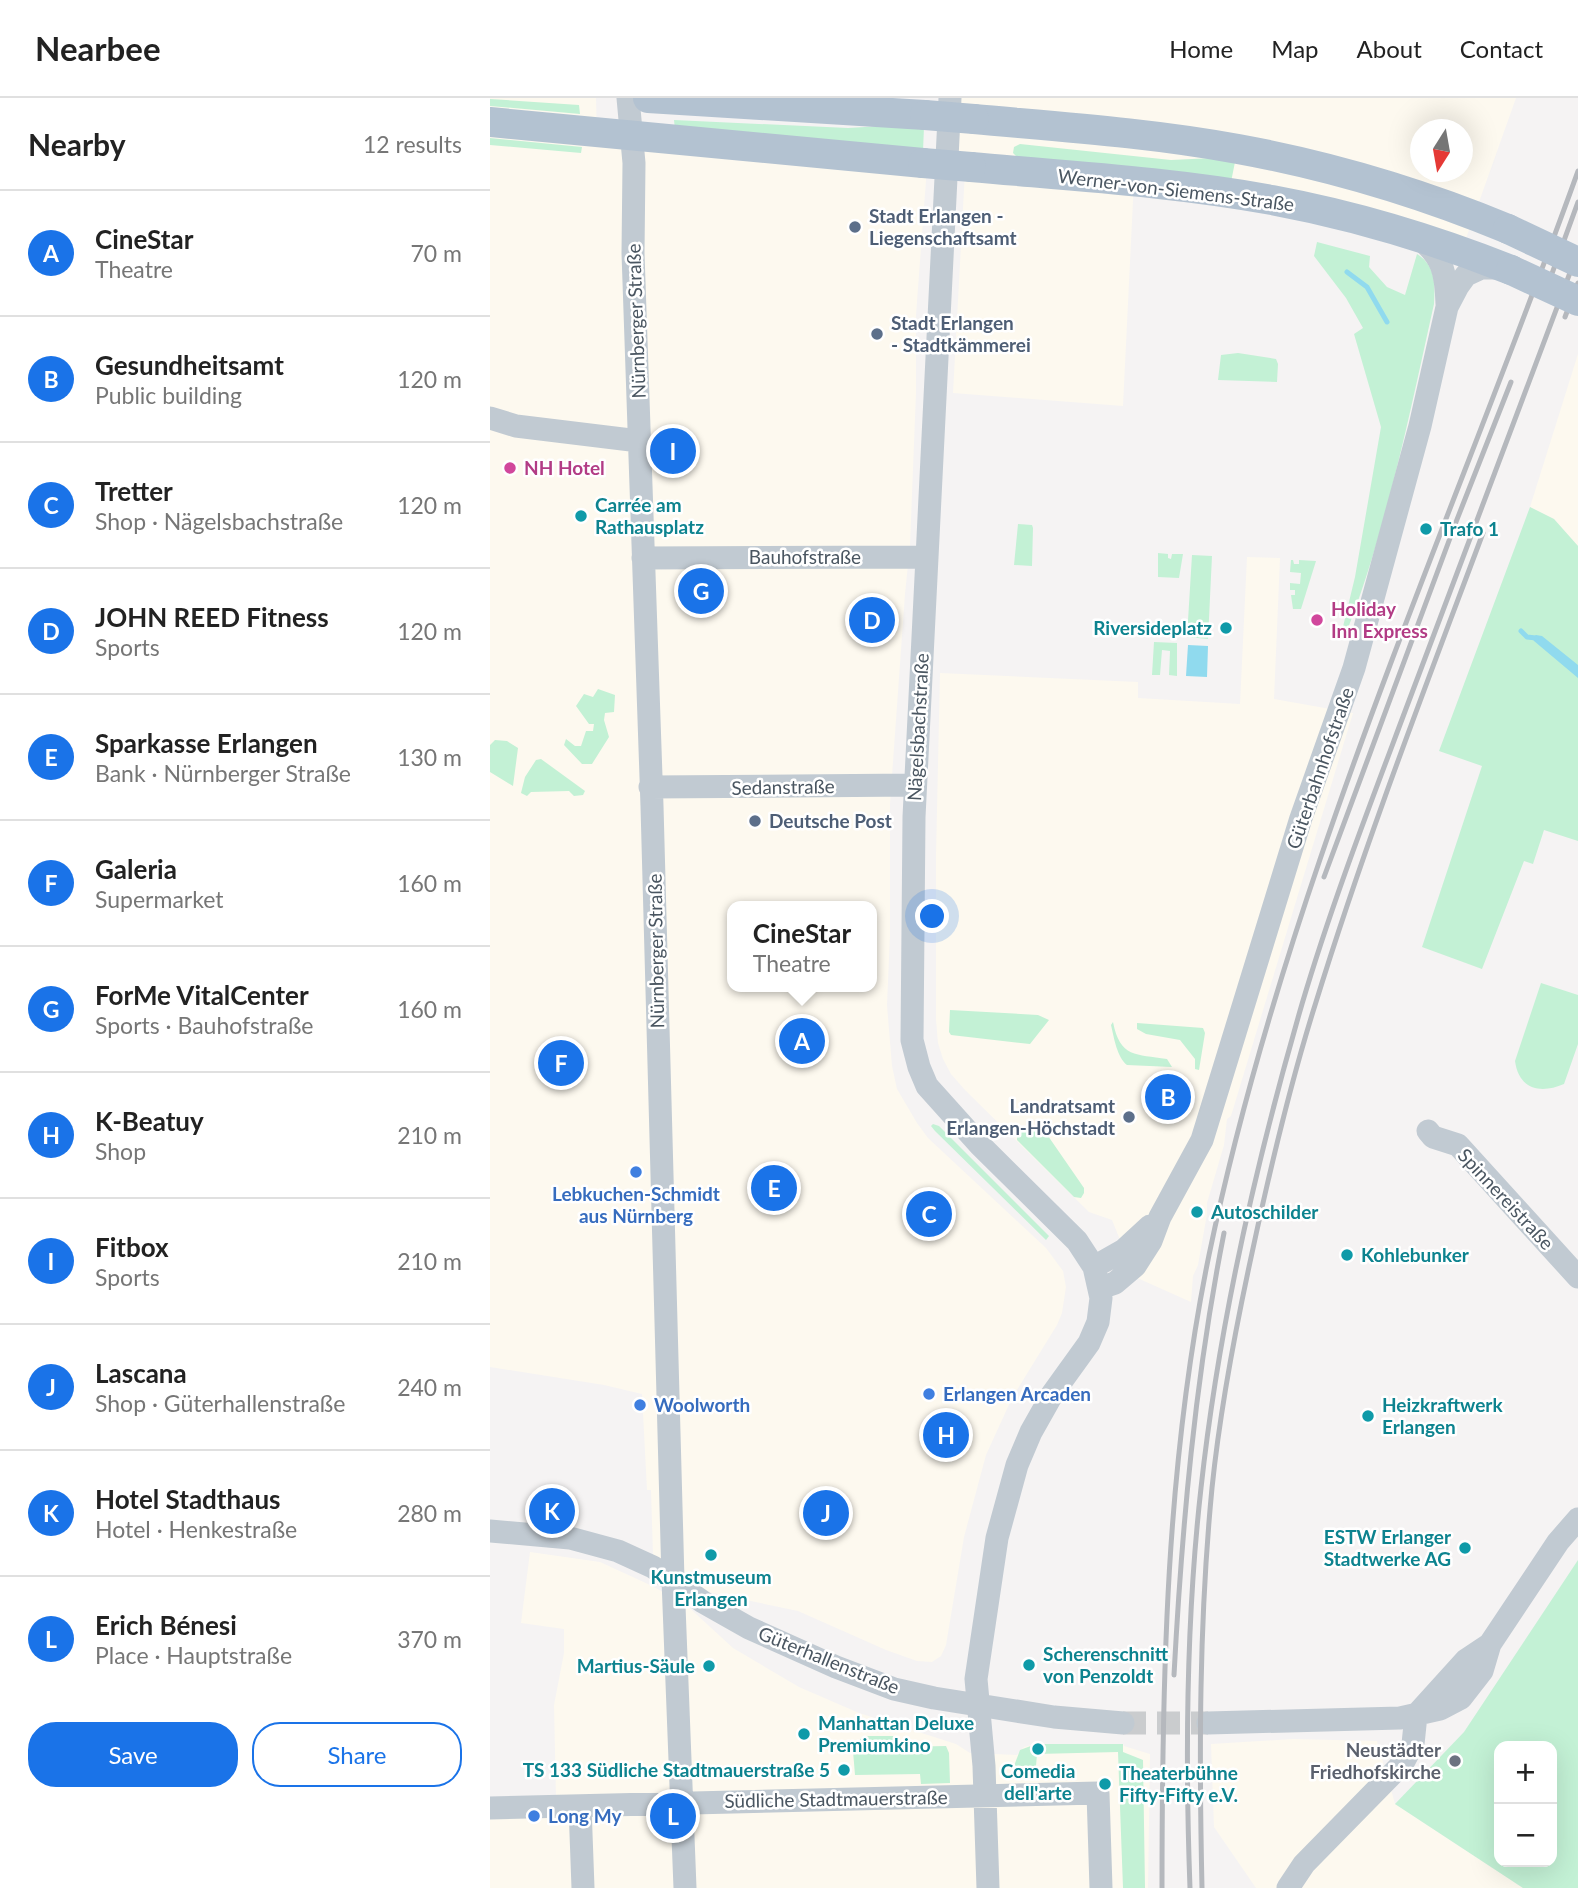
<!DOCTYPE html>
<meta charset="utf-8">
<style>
body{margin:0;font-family:Lato,sans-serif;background:#f6f6f6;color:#222}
.controls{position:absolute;right:21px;bottom:21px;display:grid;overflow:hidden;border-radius:14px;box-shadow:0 7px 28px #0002}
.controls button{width:63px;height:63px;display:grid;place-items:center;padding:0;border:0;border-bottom:2px solid #e0e0e0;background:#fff;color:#222;font:35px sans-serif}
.compass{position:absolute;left:920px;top:21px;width:63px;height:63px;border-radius:50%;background:#fff;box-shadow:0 7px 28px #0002;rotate:191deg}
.you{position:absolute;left:443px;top:819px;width:24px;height:24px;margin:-18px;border:5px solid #fff;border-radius:50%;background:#1a73e8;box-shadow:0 0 0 10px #1a73e833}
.badge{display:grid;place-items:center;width:46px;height:46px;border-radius:50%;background:#1a73e8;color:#fff;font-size:23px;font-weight:700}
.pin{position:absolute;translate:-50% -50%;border:4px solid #fff;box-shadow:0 2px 7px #0006}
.popup{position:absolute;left:237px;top:803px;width:150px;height:91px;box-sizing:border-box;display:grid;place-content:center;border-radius:14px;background:#fff;filter:drop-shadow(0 2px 5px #0005);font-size:23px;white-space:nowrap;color:#767676}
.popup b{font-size:26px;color:#222}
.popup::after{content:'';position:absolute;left:50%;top:100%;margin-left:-14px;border:14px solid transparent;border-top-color:#fff}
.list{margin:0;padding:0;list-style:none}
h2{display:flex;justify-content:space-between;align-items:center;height:91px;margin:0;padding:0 28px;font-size:30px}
h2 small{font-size:23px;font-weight:400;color:#767676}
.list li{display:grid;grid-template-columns:46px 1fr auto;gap:21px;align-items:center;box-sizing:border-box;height:126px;padding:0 28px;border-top:2px solid #e0e0e0}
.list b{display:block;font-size:26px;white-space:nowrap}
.list p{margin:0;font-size:23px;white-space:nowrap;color:#767676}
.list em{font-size:23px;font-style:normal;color:#767676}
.actions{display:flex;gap:14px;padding:21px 28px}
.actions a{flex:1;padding:16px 0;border:2px solid #1a73e8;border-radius:28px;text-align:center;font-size:24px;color:#1a73e8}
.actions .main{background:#1a73e8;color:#fff}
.map{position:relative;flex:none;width:1088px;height:1790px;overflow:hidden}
header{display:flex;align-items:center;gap:42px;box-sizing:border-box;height:98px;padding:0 35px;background:#fff;border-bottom:2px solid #e0e0e0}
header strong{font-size:33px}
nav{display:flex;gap:38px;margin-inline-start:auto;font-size:24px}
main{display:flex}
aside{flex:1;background:#fff}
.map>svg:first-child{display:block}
.commercial{fill:#fdf9ef;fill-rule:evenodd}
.green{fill:#c3f1d5;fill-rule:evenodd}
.water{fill:#90daee}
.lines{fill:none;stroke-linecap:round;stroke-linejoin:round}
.stream{stroke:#90daee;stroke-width:5}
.minor-tunnel{stroke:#caccce;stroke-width:23;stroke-dasharray:23 11;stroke-linecap:butt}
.minor{stroke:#c1cad2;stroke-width:23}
.major{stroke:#b3c2d1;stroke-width:30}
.rail{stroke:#b5b8bd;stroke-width:5}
.major-bridge{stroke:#b3c2d1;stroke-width:30}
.service-dot{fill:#5c6f8a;stroke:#fff;stroke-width:2.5}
.hotel-dot{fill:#d1479c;stroke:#fff;stroke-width:2.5}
.culture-dot{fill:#0f9aa8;stroke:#fff;stroke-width:2.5}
.shop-dot{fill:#3f7fe0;stroke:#fff;stroke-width:2.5}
.worship-dot{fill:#6b7280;stroke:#fff;stroke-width:2.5}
.labels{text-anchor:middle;stroke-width:5;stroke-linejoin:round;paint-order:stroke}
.street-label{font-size:19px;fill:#4a5661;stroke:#fff}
.service-label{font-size:19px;font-weight:bold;fill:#4e5e75;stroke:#fff;text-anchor:start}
.hotel-label{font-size:19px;font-weight:bold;fill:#b23c85;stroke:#fff;text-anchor:start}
.culture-label{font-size:19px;font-weight:bold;fill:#0d838f;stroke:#fff;text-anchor:start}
.shop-label{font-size:19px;font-weight:bold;fill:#366cbe;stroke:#fff;text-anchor:start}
.worship-label{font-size:19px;font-weight:bold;fill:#5b616d;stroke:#fff;text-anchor:end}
</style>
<header>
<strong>Nearbee</strong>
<nav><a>Home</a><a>Map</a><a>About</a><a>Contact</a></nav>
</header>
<main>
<aside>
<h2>Nearby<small>12 results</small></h2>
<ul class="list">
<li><span class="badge">A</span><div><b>CineStar</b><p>Theatre</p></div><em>70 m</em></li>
<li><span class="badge">B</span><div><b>Gesundheitsamt</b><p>Public building</p></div><em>120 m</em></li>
<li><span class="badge">C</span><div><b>Tretter</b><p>Shop · Nägelsbachstraße</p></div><em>120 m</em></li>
<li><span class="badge">D</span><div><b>JOHN REED Fitness</b><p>Sports</p></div><em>120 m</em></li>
<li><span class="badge">E</span><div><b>Sparkasse Erlangen</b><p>Bank · Nürnberger Straße</p></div><em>130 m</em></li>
<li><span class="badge">F</span><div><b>Galeria</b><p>Supermarket</p></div><em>160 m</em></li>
<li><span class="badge">G</span><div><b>ForMe VitalCenter</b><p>Sports · Bauhofstraße</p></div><em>160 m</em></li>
<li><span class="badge">H</span><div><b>K-Beatuy</b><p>Shop</p></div><em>210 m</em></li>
<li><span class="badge">I</span><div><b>Fitbox</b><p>Sports</p></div><em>210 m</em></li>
<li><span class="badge">J</span><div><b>Lascana</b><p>Shop · Güterhallenstraße</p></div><em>240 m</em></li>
<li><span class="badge">K</span><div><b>Hotel Stadthaus</b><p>Hotel · Henkestraße</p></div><em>280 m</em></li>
<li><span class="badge">L</span><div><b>Erich Bénesi</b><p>Place · Hauptstraße</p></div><em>370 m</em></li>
</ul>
<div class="actions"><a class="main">Save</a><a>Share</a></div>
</aside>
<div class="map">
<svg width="1088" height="1790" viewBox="0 0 1088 1790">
<rect width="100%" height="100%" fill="#f5f3f3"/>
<path class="commercial" d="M0,0H106L107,42L437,69L426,217V295L420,447L415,496L400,706V837L397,907L402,968L407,991L427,1025L438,1040L556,1150L573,1173L576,1189L572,1215L567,1227L522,1300L496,1357L474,1439L456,1547L451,1558L442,1564L427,1563L396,1552L308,1513L218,1494L163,1457L161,1392H157L152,1296L114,1287L0,1269ZM242,808H382V889H242Z
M462,0H1026L973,149L644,82L633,308L463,295L475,73L458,71ZM930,32H972V74H930Z
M1088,256V448L1064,421L1040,409Z
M757,459L790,460L784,601L863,615L741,1018L737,1021L734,1047L717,1105V1116L708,1167L703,1178L701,1204L645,1179L622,1122L599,1114L475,992L461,976L453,961L448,945L446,922V758L450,575L648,584V600L750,606Z
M40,1454L110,1464L158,1486L194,1505L243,1550L309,1589L369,1615L466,1646L480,1655L527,1657L534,1649L546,1646H633L634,1648L660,1656L658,1790H0V1702L66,1700L64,1607L74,1555V1531L31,1525Z
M803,1641L887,1643L905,1706L1033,1790H766L724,1729L721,1646Z"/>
<path class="green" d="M0,1L89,7L90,16L0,8Z
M184,22L358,30L409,27L434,29L433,53L185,32Z
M0,40L92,49L91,55L0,47Z
M530,46L681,62L723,60L745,64L741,84L527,59L523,55L524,49Z
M827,144L880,158L879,169L897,189L915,197L927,156C946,168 945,186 944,206C919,318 897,431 855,538L851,537L865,479L891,329L864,236L873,230L856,200L824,158Z
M748,255L786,261L788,266L787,284L728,282L731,257Z
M1040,409L1064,421L1088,448V743L1054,732L1043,766L1034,763L992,871L932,849L992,668L949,653Z
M528,426L542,427L543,430L542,468L524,467Z
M668,455L678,456V460L681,461L682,456H693L689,480L668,479Z
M702,457L722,458L718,541L697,539Z
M801,462H803L804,466H809V462L826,463L811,511H803L801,497H805V492H800V485L810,486L811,475L800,474Z
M664,544L687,545V578L679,577L680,553L672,552L670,577H662Z
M108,591L125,597L124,614L115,615L114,622L119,639L102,666H92L74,647L76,641L85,648H91L96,633H103L104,626H99L86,608L94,596L103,599Z
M5,642L17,643L28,650L23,688L0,674V647Z
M51,661L95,693L93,697L84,698L79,693L41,694L37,698L31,695L35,679L46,662Z
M1051,885L1088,897V946L1074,986C1051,996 1029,992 1025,963Z
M460,912L548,917L559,922L540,946L461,937L459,934Z
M623,924C630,960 646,956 677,961L682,969L637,967C627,959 624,940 621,927Z
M647,925L713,930L715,935L709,972L705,971V961L690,942L656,936L647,931Z
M443,1026L449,1028L559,1138L556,1142L445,1033L441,1028Z
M542,1031L553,1032L556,1035L594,1090V1095L591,1100L584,1099L527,1042V1035Z
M1088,1462V1790H1033L905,1706L974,1634ZM1062,1648V1764H1009V1648Z
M373,1638H406L407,1649L456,1648L459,1655L460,1685L431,1686L430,1676L365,1677L363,1653L369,1652V1643Z
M546,1646H633V1654L653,1662L655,1790H633L628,1654L547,1656L546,1668H524L530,1652Z"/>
<path class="water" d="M1046,537L1052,538L1088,567V580L1044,543L1042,540Z
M698,547L718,548L717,579L696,578Z"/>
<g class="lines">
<path class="stream" d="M857,174L877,189L897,224
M1031,533L1037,539L1046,540"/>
<path class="minor-tunnel" d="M633,1625H718"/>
<path class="minor" d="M138,0L144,65L143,155L162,708L183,1482L195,1790
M460,0L424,719L422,942L429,969L437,988L490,1047L587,1143L604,1169L611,1200L608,1224L599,1245L563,1295L541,1334L527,1367L507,1440L486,1581L494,1668L498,1790
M928,139C953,159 956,174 957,206
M0,320L26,328L149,343
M153,460L436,459
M160,689L425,687
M938,1033L943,1039L968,1047L1088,1179
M604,1169L634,1152L660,1128
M610,1190L625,1185L645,1168L661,1143L670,1119L712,1042L811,720L864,570L930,328L957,209L968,188L976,177L991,170H1013
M0,1433L80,1440L128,1453L163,1469L213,1504L259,1530L346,1569L404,1591L444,1600L564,1619L633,1625
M928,1615L976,1562L1000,1546
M718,1625L910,1620L950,1611L971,1600L992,1573L1000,1546L1068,1444L1088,1421
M90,1708L93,1790
M0,1710L608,1695L611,1790
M798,1790L814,1766L913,1665L923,1646L926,1617"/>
<path class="major" d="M158,0L435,17
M484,21C572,29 661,35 748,51C841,68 931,95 1018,131
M0,24L433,65
M481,69C581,78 683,84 782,102C863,117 943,141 1021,172"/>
<path class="rail" d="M1056,192L1088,104
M1075,219L1088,185
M834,779L966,424L1021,284
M684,1577C692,1428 705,1281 734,1135
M672,1790C672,1578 676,1366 719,1157C797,782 959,432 1088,73
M700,1790C695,1656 696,1523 711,1390C729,1226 766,1064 812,906C841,808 878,712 914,616C971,462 1031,308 1088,153
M712,1790C709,1656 709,1524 722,1390C730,1312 745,1233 762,1155C780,1071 800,986 826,904C875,745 935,590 993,435"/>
<path class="major-bridge" d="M435,17L484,21
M433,65L481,69
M1018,131L1088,164
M1021,172L1088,203"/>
</g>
<g class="service-dot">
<circle cx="365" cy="129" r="7"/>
<circle cx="387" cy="236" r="7"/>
<circle cx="265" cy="723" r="7"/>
<circle cx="639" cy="1019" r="7"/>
</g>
<g class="hotel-dot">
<circle cx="20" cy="370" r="7"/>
<circle cx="827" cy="522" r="7"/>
</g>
<g class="culture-dot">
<circle cx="91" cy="418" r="7"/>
<circle cx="936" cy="431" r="7"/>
<circle cx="736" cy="530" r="7"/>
<circle cx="707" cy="1114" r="7"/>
<circle cx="857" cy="1157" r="7"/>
<circle cx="878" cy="1318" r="7"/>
<circle cx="975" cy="1450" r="7"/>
<circle cx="221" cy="1457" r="7"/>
<circle cx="539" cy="1567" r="7"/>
<circle cx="219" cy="1568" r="7"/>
<circle cx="314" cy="1636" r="7"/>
<circle cx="548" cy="1651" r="7"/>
<circle cx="354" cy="1672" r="7"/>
<circle cx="615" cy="1686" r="7"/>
</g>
<g class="shop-dot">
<circle cx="146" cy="1074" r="7"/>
<circle cx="439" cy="1296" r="7"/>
<circle cx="150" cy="1307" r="7"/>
<circle cx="44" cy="1718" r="7"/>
</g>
<circle class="worship-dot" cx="965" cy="1663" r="7"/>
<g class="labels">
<g class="street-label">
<text transform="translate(686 92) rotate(7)" y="7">Werner-von-Siemens-Straße</text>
<text transform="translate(146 223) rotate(-92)" y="7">Nürnberger Straße</text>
<text x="315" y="466">Bauhofstraße</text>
<text transform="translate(428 629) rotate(-87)" y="7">Nägelsbachstraße</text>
<text transform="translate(830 670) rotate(-71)" y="7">Güterbahnhofstraße</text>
<text transform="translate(293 689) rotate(-1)" y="7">Sedanstraße</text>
<text transform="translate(166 853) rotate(-91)" y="7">Nürnberger Straße</text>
<text transform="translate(1016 1101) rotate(47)" y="7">Spinnereistraße</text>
<text transform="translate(339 1562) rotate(22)" y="7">Güterhallenstraße</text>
<text transform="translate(346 1701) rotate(-1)" y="7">Südliche Stadtmauerstraße</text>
</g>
<g class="service-label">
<text x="379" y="125">Stadt Erlangen -<tspan x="379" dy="22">Liegenschaftsamt</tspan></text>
<text x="401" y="232">Stadt Erlangen<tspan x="401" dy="22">- Stadtkämmerei</tspan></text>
<text x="279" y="730">Deutsche Post</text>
<text x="625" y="1015" text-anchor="end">Landratsamt<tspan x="625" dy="22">Erlangen-Höchstadt</tspan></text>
</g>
<g class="hotel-label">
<text x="34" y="377">NH Hotel</text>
<text x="841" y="518">Holiday<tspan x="841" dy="22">Inn Express</tspan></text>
</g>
<g class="culture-label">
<text x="105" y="414">Carrée am<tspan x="105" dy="22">Rathausplatz</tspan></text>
<text x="950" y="438">Trafo 1</text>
<text x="722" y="537" text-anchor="end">Riversideplatz</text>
<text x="721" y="1121">Autoschilder</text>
<text x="871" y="1164">Kohlebunker</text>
<text x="892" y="1314">Heizkraftwerk<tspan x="892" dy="22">Erlangen</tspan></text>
<text x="961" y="1446" text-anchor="end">ESTW Erlanger<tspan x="961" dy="22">Stadtwerke AG</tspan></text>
<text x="221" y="1486" text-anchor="middle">Kunstmuseum<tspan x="221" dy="22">Erlangen</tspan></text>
<text x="553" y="1563">Scherenschnitt<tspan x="553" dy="22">von Penzoldt</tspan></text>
<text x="205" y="1575" text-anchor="end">Martius-Säule</text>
<text x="328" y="1632">Manhattan Deluxe<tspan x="328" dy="22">Premiumkino</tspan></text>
<text x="340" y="1679" text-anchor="end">TS 133 Südliche Stadtmauerstraße 5</text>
<text x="548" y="1680" text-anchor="middle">Comedia<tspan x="548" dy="22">dell'arte</tspan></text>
<text x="629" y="1682">Theaterbühne<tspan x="629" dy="22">Fifty-Fifty e.V.</tspan></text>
</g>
<g class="shop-label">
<text x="146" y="1103" text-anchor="middle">Lebkuchen-Schmidt<tspan x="146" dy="22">aus Nürnberg</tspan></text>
<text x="453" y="1303">Erlangen Arcaden</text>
<text x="164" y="1314">Woolworth</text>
<text x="58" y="1725">Long My</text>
</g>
<g class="worship-label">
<text x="951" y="1659">Neustädter<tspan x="951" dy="22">Friedhofskirche</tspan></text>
</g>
</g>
</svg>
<div class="controls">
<button>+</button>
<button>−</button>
</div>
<svg class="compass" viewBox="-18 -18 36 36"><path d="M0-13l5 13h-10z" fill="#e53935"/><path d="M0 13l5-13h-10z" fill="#767676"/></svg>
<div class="you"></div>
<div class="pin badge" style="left:312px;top:943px">A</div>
<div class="popup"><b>CineStar</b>Theatre</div>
<div class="pin badge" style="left:678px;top:999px">B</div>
<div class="pin badge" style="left:439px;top:1116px">C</div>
<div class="pin badge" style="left:382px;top:522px">D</div>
<div class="pin badge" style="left:284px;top:1090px">E</div>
<div class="pin badge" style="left:71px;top:965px">F</div>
<div class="pin badge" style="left:211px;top:493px">G</div>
<div class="pin badge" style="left:456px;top:1337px">H</div>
<div class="pin badge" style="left:183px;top:353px">I</div>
<div class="pin badge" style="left:336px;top:1415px">J</div>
<div class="pin badge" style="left:62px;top:1413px">K</div>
<div class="pin badge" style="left:183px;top:1718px">L</div>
</div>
</main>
